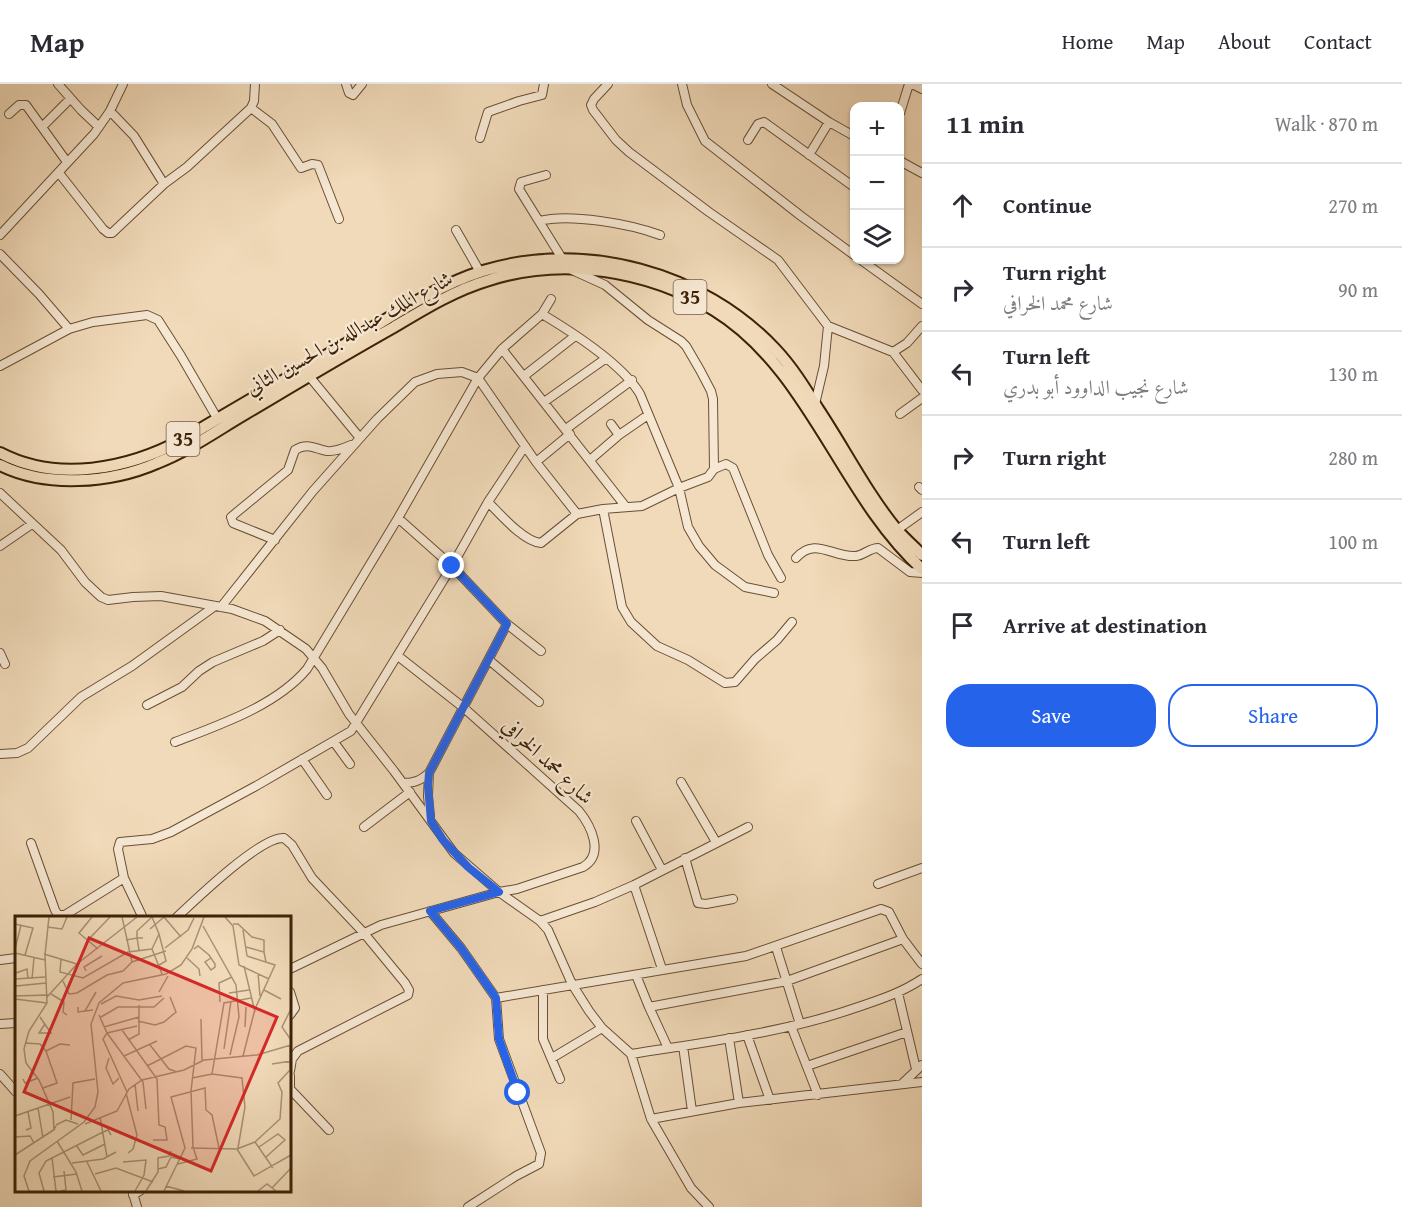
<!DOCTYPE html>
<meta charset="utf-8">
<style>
body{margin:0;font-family:"Gentium Book Plus",Amiri,serif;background:#f7f7f7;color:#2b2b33}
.controls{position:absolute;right:18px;top:18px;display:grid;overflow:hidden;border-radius:12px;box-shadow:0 2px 4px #0004}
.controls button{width:54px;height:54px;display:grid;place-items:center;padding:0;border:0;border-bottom:2px solid #e1e1e2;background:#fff;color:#2b2b33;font:30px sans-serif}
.stop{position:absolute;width:18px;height:18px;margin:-14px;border:4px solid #2563eb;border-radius:50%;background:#fff}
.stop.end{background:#2563eb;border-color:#fff;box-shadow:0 2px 6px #0008}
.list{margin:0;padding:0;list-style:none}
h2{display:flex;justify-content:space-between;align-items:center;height:78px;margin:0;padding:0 24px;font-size:26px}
h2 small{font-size:20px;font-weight:400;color:#7c7c81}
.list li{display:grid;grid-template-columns:39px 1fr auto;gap:18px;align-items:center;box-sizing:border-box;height:84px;padding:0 24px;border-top:2px solid #e1e1e2}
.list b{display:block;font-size:22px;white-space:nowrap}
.list p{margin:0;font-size:20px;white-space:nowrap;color:#7c7c81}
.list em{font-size:20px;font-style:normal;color:#7c7c81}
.actions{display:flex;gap:12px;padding:18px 24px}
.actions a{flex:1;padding:14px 0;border:2px solid #2563eb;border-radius:24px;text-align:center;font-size:21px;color:#2563eb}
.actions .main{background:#2563eb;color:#fff}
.icon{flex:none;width:33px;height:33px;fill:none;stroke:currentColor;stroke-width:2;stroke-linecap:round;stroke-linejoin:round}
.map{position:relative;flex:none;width:922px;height:1123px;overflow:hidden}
header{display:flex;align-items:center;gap:36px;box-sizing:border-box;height:84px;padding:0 30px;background:#fff;border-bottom:2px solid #e1e1e2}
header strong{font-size:28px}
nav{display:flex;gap:33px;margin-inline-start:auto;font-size:21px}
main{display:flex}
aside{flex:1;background:#fff}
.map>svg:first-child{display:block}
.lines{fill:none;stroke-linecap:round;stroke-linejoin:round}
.minor-casing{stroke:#694f34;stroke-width:10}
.highway-casing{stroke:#3c2107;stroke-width:14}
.minor{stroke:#f6e7d2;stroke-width:8}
.highway{stroke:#f1dab9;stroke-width:10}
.route{stroke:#2563eb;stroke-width:8}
.labels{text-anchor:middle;stroke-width:4.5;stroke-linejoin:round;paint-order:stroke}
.shield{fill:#f6e7d2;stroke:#745c44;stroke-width:1.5}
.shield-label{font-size:20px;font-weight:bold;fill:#3c2107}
.street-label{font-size:21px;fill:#3c2107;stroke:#f6e7d2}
.inset-road{fill:none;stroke:#a99072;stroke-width:1.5}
.view{fill:#d62828;fill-opacity:0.15;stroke:#d62828;stroke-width:3}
.inset-edge{fill:none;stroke:#3c2107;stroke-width:3}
</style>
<header>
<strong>Map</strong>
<nav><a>Home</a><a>Map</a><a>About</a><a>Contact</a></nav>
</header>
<main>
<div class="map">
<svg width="922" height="1123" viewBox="0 0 922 1123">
<rect width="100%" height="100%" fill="#f1dab9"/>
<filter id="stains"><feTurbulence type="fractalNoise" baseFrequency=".00333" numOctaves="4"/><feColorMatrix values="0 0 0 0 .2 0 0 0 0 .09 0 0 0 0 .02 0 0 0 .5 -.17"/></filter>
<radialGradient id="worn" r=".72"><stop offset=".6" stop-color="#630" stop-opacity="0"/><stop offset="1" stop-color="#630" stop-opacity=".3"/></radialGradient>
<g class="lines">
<g class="minor-casing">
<path id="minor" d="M58,0L81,26L99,43
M255,0L254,17L251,24L272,40L301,84L312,80L318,81L339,135
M346,0L349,9L353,11L362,0
M608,0L594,15L591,21L593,26L616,56L629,68L709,128L778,176L828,242L893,268L922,306
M682,0L687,21L705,57L801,132L854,171
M772,0L829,38L854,52
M912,0L922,5
M110,27L134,52L164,100
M900,29L909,0
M9,30L19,21H26L67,78
M42,43L70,15
M480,54L488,28L519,17L542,11L544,0
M748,56L758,40L764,38L854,103
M809,71L829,38
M900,77L922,89
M59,89L103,145L108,149H112L164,100L187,83L251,24
M546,91L521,98L519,105L563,176
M539,137C570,129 630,140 660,151
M456,146L480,188
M0,151L94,50L110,27L123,0
M0,170L39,210L69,245
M861,176L922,220
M542,230C572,248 623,281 640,310L679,404L688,443L699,462L715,481L745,503L774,509
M502,265L626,423
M893,268L907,259L922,242
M0,282L69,245L93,238L147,231L158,236L181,272L217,334
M309,292L360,354
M524,292L575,252
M544,318L605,275
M815,320L824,282L828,242
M900,330L922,314
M611,340L619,351
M566,345L632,296
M590,376L619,351L648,331
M536,378L570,350
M714,385L726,380L733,384L768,471L781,494
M919,403L922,406
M0,409L61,466L85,498L101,513L108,516L133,513L161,512L232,525L265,537L306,565L322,584L349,630L394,687L454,769L499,808L540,837L548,846L572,900L589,927L602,944L631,970L651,1035L691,1104L709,1123
M488,418C500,430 524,458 541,459L577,430L603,425L642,422L679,404L708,393L714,385L713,315L711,307L700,286L686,262L681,257L648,236L605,201L572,186
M603,425L622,523L631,538L657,562L688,576L725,599L735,598L755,575L777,556L792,538
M398,434L452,482L507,540L541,567
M897,446L922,428
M275,456L233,439L231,433L288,386L295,366C308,358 315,365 327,367C335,368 344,364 351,361
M0,462L32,440
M796,474C815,452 833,474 856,472C864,471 870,464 878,464L910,488L922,489
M221,523L313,407L377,335L415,298L437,290L462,288L478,294L536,378L577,430
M0,569L5,580
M489,576L539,618
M147,621L182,603L199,587L213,578L263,557L280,546
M175,658C219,641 276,622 307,585L398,434L478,294L502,265L542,230L551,215
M334,658L350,680
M0,670L17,669L28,664L81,613L132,582L215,522
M302,675L327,711
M681,698L716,758
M404,699C415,699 421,696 429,689
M430,732L428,712L429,689L507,540
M636,737L662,786
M364,743L410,708
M31,759L55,826L58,831H65L124,794L118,765L120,758L152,755L171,748L256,702L351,647L452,482L488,418L525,362
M685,774L698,819L706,820L733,815
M124,794L143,834
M878,800L922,784
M634,801L662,885
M430,827L461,864L496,914L499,955L541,1069L539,1080L516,1092L468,1123
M176,834C194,817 261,752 284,754L292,761L312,794L363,848L405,899L409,906L408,911L298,967L292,975L290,987
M540,837L595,818L634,801L748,743
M776,863L800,940
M0,876L16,874
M290,885L381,841L499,808L517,805L583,783C605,770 591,742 579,727L464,624L398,572
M636,891L649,923L668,964
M543,906V955L560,995
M290,908L295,924L290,931
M898,909L916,985
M496,914L746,872L881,825L889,828L903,855L922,880
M649,923L787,897L903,855
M0,940L16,939
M791,942L818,1011
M747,951L770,1016
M729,954L739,1019
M683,962L692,1027
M631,970C706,958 783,949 855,924C879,916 901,909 922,895
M552,974L602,944
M807,982L907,948
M0,990L16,1008
M290,992V1002
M903,999L922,981
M290,1005L329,1046
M651,1035L739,1019L922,998
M132,1106L137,1123
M133,1111L141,1106"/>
</g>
<g class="highway-casing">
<path id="highway" d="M0,369C57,399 128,385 182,356C237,323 293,291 349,258C391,233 435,202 483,187C584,156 703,188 775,265C792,283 805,304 818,325C844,364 866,408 896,445C904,454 913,462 922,471
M0,381C46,404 111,399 157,379C188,367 216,347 245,330C294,301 344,271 394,243C424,225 455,206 489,196C563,172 648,186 714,226C810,285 840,410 922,485"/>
</g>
<use href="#minor" class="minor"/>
<use href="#highway" class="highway"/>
</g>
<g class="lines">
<path class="route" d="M452,482L507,540L429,689L428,702L431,737L443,756L468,783L499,808L430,827L461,864L496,914L499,955L518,1009"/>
</g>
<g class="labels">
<g class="shield">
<rect x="673.5" y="196" width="33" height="34" rx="4.5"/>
<rect x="166.5" y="338" width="33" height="34" rx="4.5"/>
</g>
<g class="shield-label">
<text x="690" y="220">35</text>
<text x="183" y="362">35</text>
</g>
<g class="street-label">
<text transform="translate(349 249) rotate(-29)" y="7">شارع الملك عبدالله بن الحسين الثاني</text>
<text transform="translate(548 677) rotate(43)" y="7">شارع محمد الخرافي</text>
</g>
</g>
<g transform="translate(15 832)">
<rect width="276" height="276" fill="#f1dab9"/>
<path class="inset-road" d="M34,1L30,39L32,87L14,115L9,133L11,147L24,164L38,196L39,213L41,210M77,1L64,17L83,33M107,1L117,46M137,1L144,18L137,33L147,58M210,1L218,10L224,49L254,63M0,8L18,12L10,39M218,8H223L237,21L249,24V36M188,10L221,69L224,101L215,139M32,11L47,13L52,1M135,13L149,1L166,21M228,14L232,40M128,22H122V15L137,1M73,24L95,1M111,24L122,22L124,34M231,31L249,36L251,46M150,32L173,14L179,2M0,33L6,9M179,33L183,30L194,39L200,48V51L196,54L190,46L196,42M0,37L30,44M29,38L62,48M172,42L184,53L185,60M46,43L45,56L68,62L113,36L137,33M229,50L240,96M141,51L151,45L144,18M71,55L69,51L87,40M1,57L12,53L13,63M243,57L245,80M0,63L30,61M17,63L19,42M48,65L54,78L62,77L92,59L108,55L117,46L151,35M1,70L31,67M249,74L266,83M144,76L153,60M214,77L234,74M36,78L49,86L48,96L52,99M0,80L33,79M32,81L62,48L122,1M0,83L32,87M205,86L204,67L217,61M86,88L101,80L124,84L147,80M63,91V96L78,94M276,93L267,111L276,124M70,95L81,76M84,99L92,117L128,166L131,193M25,101L29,107L36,117H24L30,108M86,101L103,91H139L149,82M186,103L187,145M123,105L140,109L149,106L161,96L155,81M89,111L124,101M230,111L231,91M107,114L142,163L144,209L150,211L152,224H138M113,124L124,118V89M10,127L25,128L31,135L45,128L55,129M135,129L154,153L162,156M209,133L216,85M109,140L142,125M228,140L240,93L260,49L232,40M94,142L91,152L98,168L104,162M257,148L276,145M132,150L171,130L181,132L176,175L178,231L182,243L163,248M197,158L209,87L236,82M177,162L197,158L227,162L230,191L223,232M8,163L10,167L23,162M120,168L123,195M28,172L42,167L31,135M112,176L88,123L92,117L122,110M111,177L122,219L118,233L113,237M23,192L28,222M0,200L55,181M85,201L92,241M56,204L58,167L80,163M70,208L102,195L114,173L127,164L169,154L189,144L242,139L276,129M41,209L51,204L63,208M11,214L16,212L13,196M0,221L15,220L19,227M42,225L61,256L67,275M240,226L265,203L267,176L263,167L275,154V129M61,229L68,239L90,228M244,231L263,218L270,224L251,241M176,232L222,233L240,226L258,252M222,233L239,260L276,239M0,239L40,213M37,242L41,275M72,246L86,275M108,246L131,244L129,259L120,275M57,247L88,243L101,236M143,253L151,251L156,241L165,243M80,258L101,252L138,266M38,261L62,258M151,270L169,275M257,272L276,252M14,275L9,260L15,245L69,206L80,191L83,176L76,108L84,87L108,67L151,58L166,49L177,33L189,1M29,275L24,257L31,245L88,216L93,214L96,219M46,275L51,274L49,255M131,275L143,256V242L154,240L156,235M149,275L170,232L156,181L190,172L191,194L197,199L204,232M243,275L252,268L261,275"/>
<path class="view" d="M74,22L262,101L196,255L9,176Z"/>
<rect width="276" height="276" class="inset-edge"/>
</g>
<rect width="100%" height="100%" filter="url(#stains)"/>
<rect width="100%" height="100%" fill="url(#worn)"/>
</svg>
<div class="controls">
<button>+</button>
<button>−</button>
<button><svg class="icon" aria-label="layers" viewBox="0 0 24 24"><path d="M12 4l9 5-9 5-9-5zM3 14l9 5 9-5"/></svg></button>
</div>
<div class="stop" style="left:518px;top:1009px"></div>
<div class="stop end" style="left:452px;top:482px"></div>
</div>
<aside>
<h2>11 min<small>Walk · 870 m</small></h2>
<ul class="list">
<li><svg class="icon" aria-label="ahead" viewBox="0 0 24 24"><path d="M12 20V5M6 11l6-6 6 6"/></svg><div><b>Continue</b></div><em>270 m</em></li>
<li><svg class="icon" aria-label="right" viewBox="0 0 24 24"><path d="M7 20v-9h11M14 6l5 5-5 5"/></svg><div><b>Turn right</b><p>شارع محمد الخرافي</p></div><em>90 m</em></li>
<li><svg class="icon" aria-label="left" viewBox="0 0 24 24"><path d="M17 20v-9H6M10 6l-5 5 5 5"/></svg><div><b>Turn left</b><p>شارع نجيب الداوود أبو بدري</p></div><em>130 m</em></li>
<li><svg class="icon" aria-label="right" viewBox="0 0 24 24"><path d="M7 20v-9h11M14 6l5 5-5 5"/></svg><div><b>Turn right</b></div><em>280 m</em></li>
<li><svg class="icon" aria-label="left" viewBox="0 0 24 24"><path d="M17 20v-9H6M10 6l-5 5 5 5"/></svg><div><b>Turn left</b></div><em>100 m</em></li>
<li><svg class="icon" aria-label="arrive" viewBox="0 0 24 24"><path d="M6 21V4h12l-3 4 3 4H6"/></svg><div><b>Arrive at destination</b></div></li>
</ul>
<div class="actions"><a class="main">Save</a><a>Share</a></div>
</aside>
</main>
